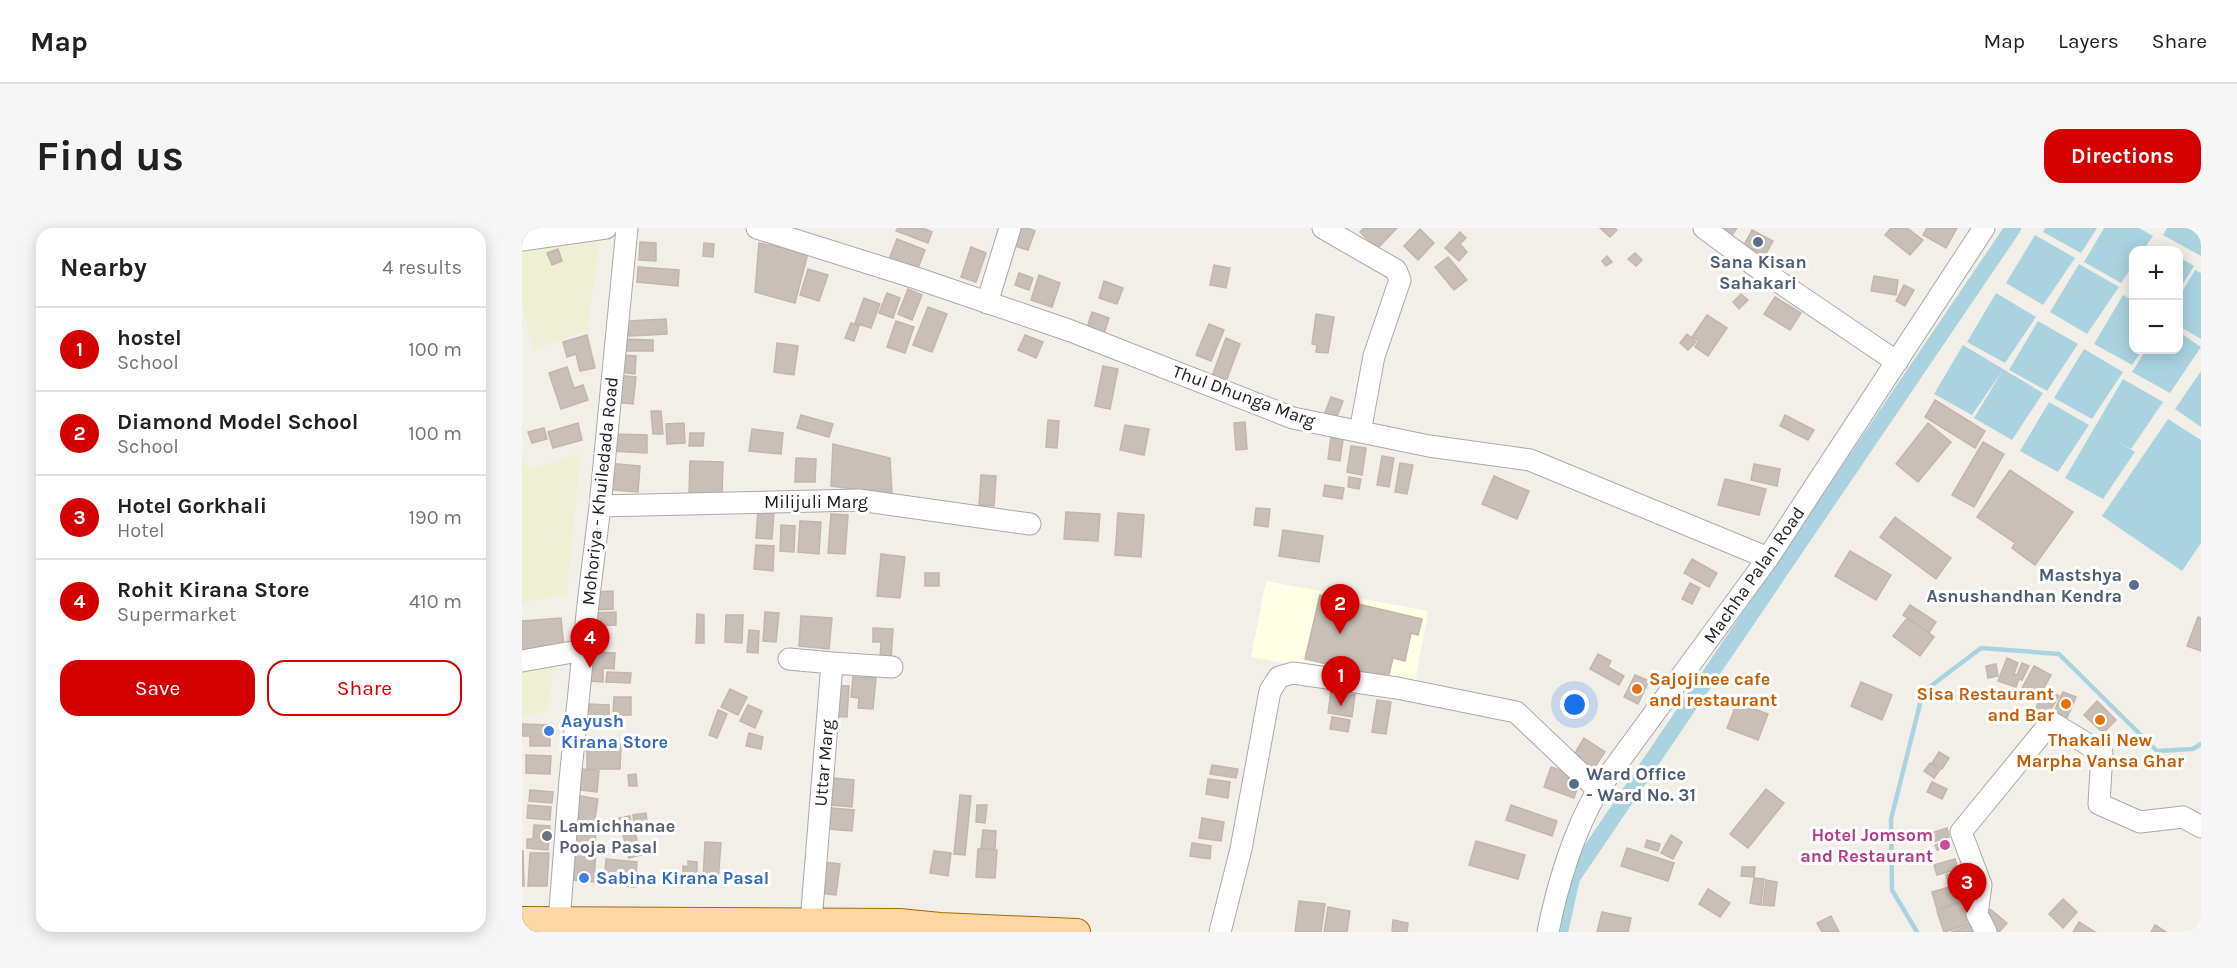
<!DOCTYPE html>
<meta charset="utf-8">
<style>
body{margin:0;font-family:Karla,sans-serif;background:#f6f6f6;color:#202124}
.controls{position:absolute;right:18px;top:18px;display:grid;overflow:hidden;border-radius:12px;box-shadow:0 3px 15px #0003}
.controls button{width:54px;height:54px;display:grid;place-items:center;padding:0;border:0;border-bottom:2px solid #e0e0e0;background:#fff;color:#202124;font:30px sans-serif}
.you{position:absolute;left:1053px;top:477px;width:21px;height:21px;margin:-15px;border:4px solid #fff;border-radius:50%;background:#1a73e8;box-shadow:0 0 0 9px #1a73e833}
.badge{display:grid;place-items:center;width:39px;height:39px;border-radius:50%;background:#d40000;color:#fff;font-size:20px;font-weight:700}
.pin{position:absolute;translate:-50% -50px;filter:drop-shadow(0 2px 3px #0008)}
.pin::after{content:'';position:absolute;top:32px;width:21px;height:18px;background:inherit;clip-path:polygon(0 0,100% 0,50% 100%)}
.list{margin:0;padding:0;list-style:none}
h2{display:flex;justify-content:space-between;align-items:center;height:78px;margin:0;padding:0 24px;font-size:26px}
h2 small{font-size:20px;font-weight:400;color:#757577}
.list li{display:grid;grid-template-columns:39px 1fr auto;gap:18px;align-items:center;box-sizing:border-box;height:84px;padding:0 24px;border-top:2px solid #e0e0e0}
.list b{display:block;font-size:22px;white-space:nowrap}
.list p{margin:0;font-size:20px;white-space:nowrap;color:#757577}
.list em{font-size:20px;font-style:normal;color:#757577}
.actions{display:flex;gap:12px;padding:18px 24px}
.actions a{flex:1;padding:14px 0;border:2px solid #d40000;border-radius:18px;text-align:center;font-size:21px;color:#d40000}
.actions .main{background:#d40000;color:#fff}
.map{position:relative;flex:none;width:1679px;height:704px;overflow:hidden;border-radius:18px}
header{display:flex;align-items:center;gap:36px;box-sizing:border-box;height:84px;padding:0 30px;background:#fff;border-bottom:2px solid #e0e0e0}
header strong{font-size:28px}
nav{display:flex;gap:33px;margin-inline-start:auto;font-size:21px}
.intro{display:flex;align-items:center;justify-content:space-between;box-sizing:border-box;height:144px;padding:0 36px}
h1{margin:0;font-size:42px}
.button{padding:15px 27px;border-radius:18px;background:#d40000;color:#fff;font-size:21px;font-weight:700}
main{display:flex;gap:36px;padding:0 36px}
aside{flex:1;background:#fff;border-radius:18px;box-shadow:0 3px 15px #0003}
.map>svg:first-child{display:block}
.education{fill:#ffffe5}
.farmland{fill:#eef0d5}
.water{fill:#aad3df}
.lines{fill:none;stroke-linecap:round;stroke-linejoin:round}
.stream{stroke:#aad3df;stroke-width:4.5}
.canal{stroke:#aad3df;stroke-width:16}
.building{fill:#c7bfb8;stroke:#c4b6ab;stroke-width:1.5}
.minor-casing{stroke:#a9a9a9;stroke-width:23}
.major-casing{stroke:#a06b00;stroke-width:28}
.minor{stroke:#fff;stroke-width:21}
.major{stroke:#fcd6a4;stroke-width:26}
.service-dot{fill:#5c6f8a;stroke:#fff;stroke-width:2}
.food-dot{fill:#e8710a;stroke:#fff;stroke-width:2}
.shop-dot{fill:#3f7fe0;stroke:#fff;stroke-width:2}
.worship-dot{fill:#6b7280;stroke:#fff;stroke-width:2}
.hotel-dot{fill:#d1479c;stroke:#fff;stroke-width:2}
.labels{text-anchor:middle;stroke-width:6;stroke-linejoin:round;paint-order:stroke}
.service-label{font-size:18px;font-weight:bold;fill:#4e5e75;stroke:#fff}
.street-label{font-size:18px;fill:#222;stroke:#fff}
.food-label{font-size:18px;font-weight:bold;fill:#c56008;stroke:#fff;text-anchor:start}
.shop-label{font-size:18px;font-weight:bold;fill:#366cbe;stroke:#fff;text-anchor:start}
.worship-label{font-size:18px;font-weight:bold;fill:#5b616d;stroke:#fff;text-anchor:start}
.hotel-label{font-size:18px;font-weight:bold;fill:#b23c85;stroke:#fff;text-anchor:end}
</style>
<header>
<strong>Map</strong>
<nav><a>Map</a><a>Layers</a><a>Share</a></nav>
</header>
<div class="intro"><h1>Find us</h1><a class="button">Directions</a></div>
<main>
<aside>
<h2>Nearby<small>4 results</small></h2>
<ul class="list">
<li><span class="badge">1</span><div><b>hostel</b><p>School</p></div><em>100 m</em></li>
<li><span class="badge">2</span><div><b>Diamond Model School</b><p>School</p></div><em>100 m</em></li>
<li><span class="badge">3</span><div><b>Hotel Gorkhali</b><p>Hotel</p></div><em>190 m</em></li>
<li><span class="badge">4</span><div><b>Rohit Kirana Store</b><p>Supermarket</p></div><em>410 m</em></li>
</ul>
<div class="actions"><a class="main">Save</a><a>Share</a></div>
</aside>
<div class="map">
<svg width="1679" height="704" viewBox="0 0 1679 704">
<rect width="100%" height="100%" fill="#f2efe9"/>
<path class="education" d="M744,353L906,383L892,460L729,429Z"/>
<path class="farmland" d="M0,0H79L66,102L11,121L0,76Z
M59,225L45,366L0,375V226L7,241Z
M33,437L25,484L0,488V443Z"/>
<path class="water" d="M1523,0H1575L1559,25L1521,4Z
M1582,0H1617L1631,8L1621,22H1612L1611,37L1599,55L1562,34Z
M1645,0H1679V28L1641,7Z
M1513,7L1553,30L1521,77L1484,55Z
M1657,29L1672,38L1657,62Z
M1557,36L1597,59L1565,106L1528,84Z
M1673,42L1679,45V111L1657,98V69Z
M1474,65L1514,89L1483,135L1445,114Z
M1601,67L1611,73L1612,122H1620L1610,137L1572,116Z
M1516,93L1556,116L1525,163L1487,142Z
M1657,104L1679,119L1648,165L1610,144L1624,122H1656Z
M1441,117L1521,165L1490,212L1452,190L1481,142L1450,187L1412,166Z
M1562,121L1601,144L1570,191L1532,170Z
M1679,143V199L1653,181Z
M1601,151L1641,174L1609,221L1593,212L1613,224L1581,271L1543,250Z
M1527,174L1567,197L1536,244L1498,223Z
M1646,191L1679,212V315L1660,343L1580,288Z"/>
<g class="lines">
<path class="stream" d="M1395,704L1370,662L1369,591L1401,464L1459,420L1537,426L1635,523L1671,521L1679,516"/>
<path class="canal" d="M1038,704L1050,650L1491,0"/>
</g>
<path class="building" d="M376,0H401L410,4L406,15L374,3Z
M492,0H505L513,3L506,22L486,16Z
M842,0H875L855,21L838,4Z
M1078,0H1092L1095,2L1088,9Z
M1198,0H1215L1209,8Z
M1369,0H1385L1401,12L1388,27L1363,7Z
M1405,0H1435L1424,20L1401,7Z
M898,1L912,15L896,32L882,18Z
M1230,2L1251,13L1241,31L1221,19Z
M938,4L944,10L938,16L945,24L937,33L923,20Z
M375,11L403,22L394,45L366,34Z
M118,14L134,15V33L117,32Z
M182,15L192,16L191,29L181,28Z
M237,15L286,25L273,75L233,64Z
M449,19L464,25L454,54L439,49Z
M36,21L40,33L30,37L25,25Z
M1113,25L1120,32L1114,38L1106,31Z
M1085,28L1090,34L1084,38L1080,33Z
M926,29L945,52L932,62L913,39Z
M692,37L708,40L704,60L688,57Z
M116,39L157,42L156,58L115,54Z
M286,41L306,47L297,73L278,67Z
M497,45L511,50L507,62L493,57Z
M517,47L538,55L530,79L509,72Z
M1352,48L1376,52L1374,67L1349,63Z
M582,53L601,60L595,76L577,70Z
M1382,57L1392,62L1383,78L1374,73Z
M386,61L400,67L390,92L376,86Z
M365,65L378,70L371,90L357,85Z
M1219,66L1226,72L1217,81L1211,74Z
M1253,69L1279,85L1268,102L1242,86Z
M342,70L358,76L349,100L333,95Z
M406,79L425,86L410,124L391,117Z
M570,84L587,90L581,109L564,103Z
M794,86L812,89L806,125L794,124L795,117L790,116Z
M1185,87L1205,100L1186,128L1173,119L1177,113L1170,109Z
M144,91L145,106L107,108L106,93Z
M374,93L392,99L383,125L365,119Z
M329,95L337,98L332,113L323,110Z
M687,96L702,102L689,133L674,127Z
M1165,106L1174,114L1166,122L1158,115Z
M65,107L73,140L58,143L54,126L45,129L41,114Z
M503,107L521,114L514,130L496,122Z
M704,110L718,116L703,156L689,151Z
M98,111L131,112V123H98Z
M255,115L276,118L272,147L252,144Z
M98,127L114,128L113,146L97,144Z
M581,138L596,141L588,181L573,178Z
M45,139L52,160L61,157L66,172L39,181L27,145Z
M94,147L114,149L111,176L91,174Z
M809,169L821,173L814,191L802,187Z
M1413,172L1463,203L1453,220L1403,189Z
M129,183H139L141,206H131Z
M279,187L311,196L307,209L275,200Z
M1263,187L1292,202L1286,212L1258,198Z
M526,192L537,193L535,220L524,219Z
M723,194L725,221L714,222L712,195Z
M56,195L60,212L31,220L26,204Z
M162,195L163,215L145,216L144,196Z
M1406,195L1429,214L1396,254L1374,236Z
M603,197L627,201L622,227L598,222Z
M22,200L25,211L10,215L6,204Z
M230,201L261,205L259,226L227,223Z
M168,205H182L181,218H167Z
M91,206L125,207V225L90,223Z
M809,209L821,211L818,233L806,231Z
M1461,214L1482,226L1452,279L1430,267Z
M311,216L368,230L370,266L309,258Z
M829,218L844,220L840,247L825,244Z
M860,228L872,230L867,259L855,257Z
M274,230L294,231L293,254H273Z
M168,233L201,234L200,266L167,265Z
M83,235L118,238L116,264L80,261Z
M878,235L891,237L885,266L873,264Z
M1232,236L1258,241L1255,258L1229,252Z
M1488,242L1551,284L1513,337L1490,320L1493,315L1455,289Z
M459,247L474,248L472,278L457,277Z
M972,248L1007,263L995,291L960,276Z
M827,249L839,251L837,261L826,259Z
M1203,251L1244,261L1237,287L1196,277Z
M803,257L822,260L820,271L801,268Z
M734,280L748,281L746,299L732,297Z
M236,282L252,283L250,311L234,310Z
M544,284L578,286L576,313L542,311Z
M596,285L622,287L619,329L593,327Z
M309,286L326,287L323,326L306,325Z
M1373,289L1429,330L1414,351L1358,309Z
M278,293L299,294L297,326L276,324Z
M259,297L273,298L272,324L258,323Z
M761,302L801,308L797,334L757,328Z
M234,317L252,318L251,343L232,341Z
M1328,323L1369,347L1354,372L1313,348Z
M359,326L383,329L378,370L355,368Z
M1170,331L1195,345L1187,359L1162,345Z
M403,345H417V358H403Z
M1168,355L1178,360L1170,376L1160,371Z
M91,363V381L74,382L73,364Z
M798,367L900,391L896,407L889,405L883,433L871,430L866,450L783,431Z
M1388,377L1414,394L1407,405L1381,387Z
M94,384V397L73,398L72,385Z
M243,384L257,385L254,414L241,413Z
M175,386L182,387V415H174Z
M204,387H221L220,415L203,414Z
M279,388L310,390L307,421L277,418Z
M1386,389L1412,409L1398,428L1371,408Z
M1676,389L1679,390V423L1665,418Z
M39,390L42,420L0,424V393Z
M351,400L371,401L369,432H358L359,414H351Z
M227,402L237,403L236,425L225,424Z
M66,424L93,425L92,441L81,440V454L65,453Z
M1076,426L1089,433L1086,439L1102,448L1097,457L1068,441Z
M1485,430L1496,435L1492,446L1495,447L1500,435L1507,438L1500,452L1497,451L1494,459L1476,453Z
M1474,436L1476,448L1466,450L1464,438Z
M1512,438L1529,447L1516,471L1499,462Z
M85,444L109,445L108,455L84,454Z
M1113,447L1127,453L1116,476L1102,469Z
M331,449L354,450L351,481L336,480L337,470L329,469Z
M1339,454L1370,467L1360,492L1329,478Z
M311,457L327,458L325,489L309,488Z
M208,461L225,469L216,487L199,479Z
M1525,461L1537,468L1523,491L1511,484Z
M809,464L833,467L830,489L806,485Z
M1541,464L1554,469L1544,492L1531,486Z
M92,469H109V487H91Z
M855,472L869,474L864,506L850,504Z
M1575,473L1594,492L1581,505L1562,487Z
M1215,475L1246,486L1236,512L1205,500Z
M67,476L87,477V493L66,492Z
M226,477L240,483L233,500L218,493Z
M196,482L205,486L195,510L187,507Z
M810,489L828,492L826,504L808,501Z
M0,496L28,497V518H8V508H0Z
M227,505L241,509L239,521L224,518Z
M1062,510L1083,524L1070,543L1050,530Z
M65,516H99L98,541H65Z
M1417,524L1427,530L1420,541L1410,535Z
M4,527L29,528L28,546L4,545Z
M1408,535L1418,542L1412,550L1402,543Z
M690,537L716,541L714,550L688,546Z
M1029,539L1059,549L1052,570L1022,559Z
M52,540L77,543L75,564L50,561Z
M114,546L115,558H107L106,547Z
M312,550L332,552L330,579L309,577Z
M686,551L708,554L706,570L684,566Z
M1410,554L1425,561L1420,571L1405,564Z
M1244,561L1262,575L1226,620L1208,606Z
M8,562L31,564L30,575L7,573Z
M53,567L76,571L71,603L47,598Z
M438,567L449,568L443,627L432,626Z
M6,577L29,579L28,592L5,590Z
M455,577H465L463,595L454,594Z
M989,577L1035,593L1030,608L984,592Z
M310,580L332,582L330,603L307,601Z
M124,585L125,594L112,596L111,587Z
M108,588L110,601L99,603L97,590Z
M680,590L702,594L699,613L677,610Z
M12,597L28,598L26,622L5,620V611H11Z
M1425,600L1427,609L1408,615L1406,606Z
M48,601L73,604L74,617L49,616Z
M461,602L474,603L473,621L459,620Z
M113,604L119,627L107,630L101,607Z
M1149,607L1160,614L1151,631L1139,625Z
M1125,612L1138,616L1136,623L1123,619Z
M954,613L1003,627L996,651L947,637Z
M1427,613L1429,617L1415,622L1413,617Z
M183,614L199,615L196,653L181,652Z
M670,615L689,618L688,631L668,628Z
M53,617L74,619L72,654L51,652Z
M1105,620L1152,635L1146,653L1099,638Z
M456,621L475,622L473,650L454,649Z
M0,623H1L2,658H0Z
M412,623L429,625L426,648L408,645Z
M8,625H27L25,658H6Z
M84,631L115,634L113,659L82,656Z
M1433,631L1436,641L1415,647L1412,637Z
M166,633L175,634V649L161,647V638L166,639Z
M301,634L318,636L314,667L297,665Z
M1220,639H1233L1232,649L1219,648Z
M1439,642L1442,653L1427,657L1424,647Z
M1232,650L1242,651L1239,677L1228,675Z
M1244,652L1255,654L1252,678L1241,677Z
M1441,655L1446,671L1415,681L1410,664Z
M1186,661L1208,675L1198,689L1177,676Z
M1449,671L1457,693L1422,704L1415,683Z
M1541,671L1555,684L1541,700L1527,686Z
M777,673L803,676L799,704H773Z
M806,679L828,683L825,704H802Z
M1468,681L1485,695L1477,704L1460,691Z
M1080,684L1109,690L1106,704H1075Z
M1309,688L1317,704H1300L1295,695Z
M871,692L886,695L885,704H870Z
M1557,694L1573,704H1551Z
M1450,697L1452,704H1429Z
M1633,697L1644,704H1629Z"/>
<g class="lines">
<g class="minor-casing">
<path id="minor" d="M235,0L397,51L549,103L771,190L907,218L1008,232L1246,330
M801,0L874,42L878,52L852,128L838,204
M1182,0L1232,37L1375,134
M0,12L84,0
M465,75L488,0
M78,278L337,272L508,296
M267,431L310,435
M0,433L62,422
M289,694L310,435L370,439
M33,704L37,694L48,552L66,376L78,278L105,0
M698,704L719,621L748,463L757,449L771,445L875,460L994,484L1076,562
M1026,704C1035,658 1052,602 1076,562L1246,330L1462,0
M1464,704L1455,686L1459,657L1439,604L1529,494L1580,525L1577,576L1618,594L1661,589L1679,599"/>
</g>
<g class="major-casing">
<path id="major" d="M0,692L377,694L418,698L555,704"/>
</g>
<use href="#minor" class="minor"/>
<use href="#major" class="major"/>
</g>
<g class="service-dot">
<circle cx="1236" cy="14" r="6"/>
<circle cx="1612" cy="357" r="6"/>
<circle cx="1052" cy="556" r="6"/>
</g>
<g class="food-dot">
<circle cx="1115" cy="461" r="6"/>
<circle cx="1544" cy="476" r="6"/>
<circle cx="1578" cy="492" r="6"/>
</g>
<g class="shop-dot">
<circle cx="27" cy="503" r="6"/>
<circle cx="62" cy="650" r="6"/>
</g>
<circle class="worship-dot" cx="25" cy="608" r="6"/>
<circle class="hotel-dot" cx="1423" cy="617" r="6"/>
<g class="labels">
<g class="service-label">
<text x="1236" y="40">Sana Kisan<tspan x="1236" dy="21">Sahakari</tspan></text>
<text x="1600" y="353" text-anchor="end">Mastshya<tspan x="1600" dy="21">Asnushandhan Kendra</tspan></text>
<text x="1064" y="552" text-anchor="start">Ward Office<tspan x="1064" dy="21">- Ward No. 31</tspan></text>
</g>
<g class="street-label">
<text transform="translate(722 168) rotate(20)" y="6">Thul Dhunga Marg</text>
<text transform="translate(78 263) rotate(-84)" y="6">Mohoriya - Khuiledada Road</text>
<text x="294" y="280">Milijuli Marg</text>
<text transform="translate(1232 347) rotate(-55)" y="6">Machha Palan Road</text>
<text transform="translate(302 535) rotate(-85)" y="6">Uttar Marg</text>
</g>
<g class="food-label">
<text x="1127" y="457">Sajojinee cafe<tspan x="1127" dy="21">and restaurant</tspan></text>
<text x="1532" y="472" text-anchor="end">Sisa Restaurant<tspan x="1532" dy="21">and Bar</tspan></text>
<text x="1578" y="518" text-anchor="middle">Thakali New<tspan x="1578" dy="21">Marpha Vansa Ghar</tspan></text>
</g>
<g class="shop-label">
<text x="39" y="499">Aayush<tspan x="39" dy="21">Kirana Store</tspan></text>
<text x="74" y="656">Sabina Kirana Pasal</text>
</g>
<g class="worship-label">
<text x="37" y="604">Lamichhanae<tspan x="37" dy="21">Pooja Pasal</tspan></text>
</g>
<g class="hotel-label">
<text x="1411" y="613">Hotel Jomsom<tspan x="1411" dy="21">and Restaurant</tspan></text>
</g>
</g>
</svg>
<div class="controls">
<button>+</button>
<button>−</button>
</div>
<div class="you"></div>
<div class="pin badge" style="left:819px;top:478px">1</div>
<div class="pin badge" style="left:818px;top:406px">2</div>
<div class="pin badge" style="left:1445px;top:685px">3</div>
<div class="pin badge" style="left:68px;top:440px">4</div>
</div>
</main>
